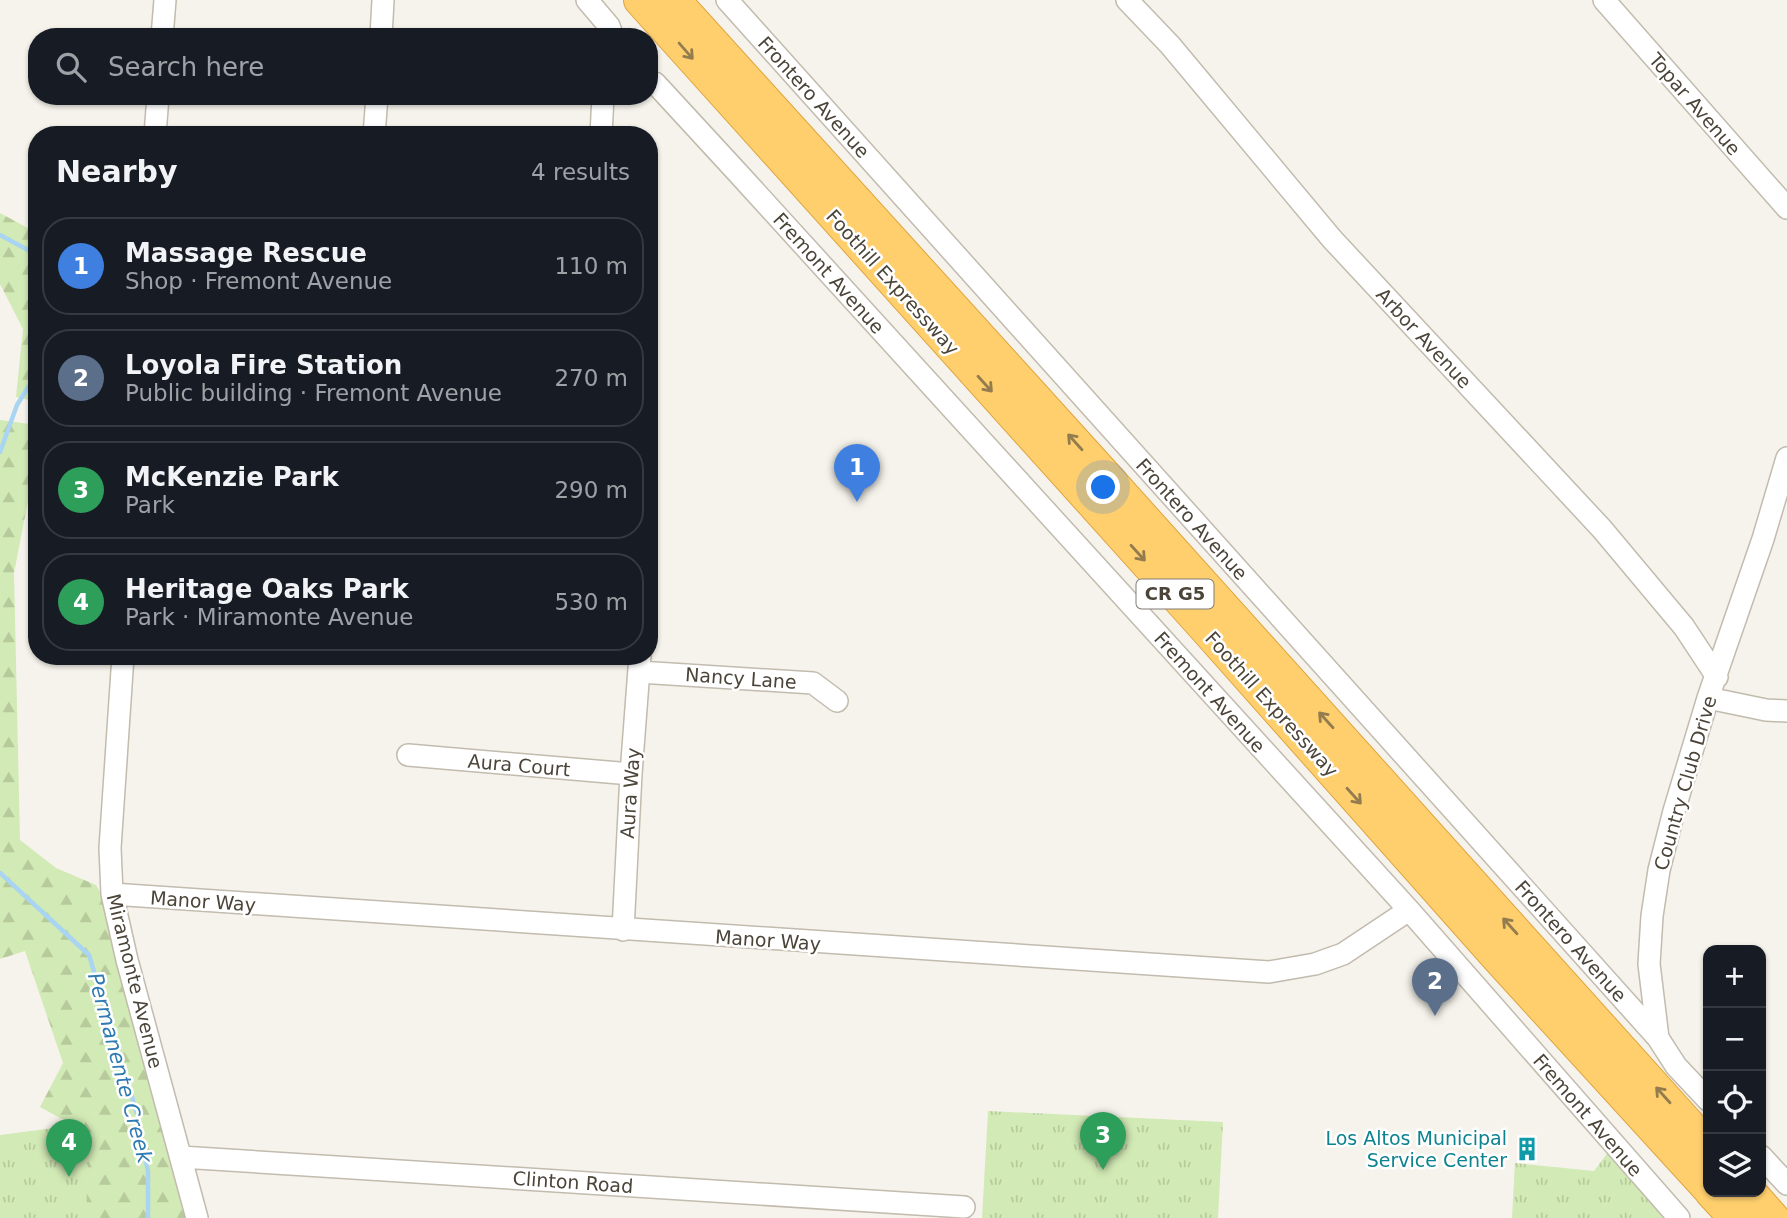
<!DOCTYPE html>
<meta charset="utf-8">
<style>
body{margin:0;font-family:"DejaVu Sans",sans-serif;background:#20242c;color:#f1f3f6}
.controls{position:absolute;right:21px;bottom:21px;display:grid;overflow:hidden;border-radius:14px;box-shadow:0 2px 5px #0004}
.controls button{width:63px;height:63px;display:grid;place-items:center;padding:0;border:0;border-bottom:2px solid #363941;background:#171b24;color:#f1f3f6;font:35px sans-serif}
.you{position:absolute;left:1104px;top:488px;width:24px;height:24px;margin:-18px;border:5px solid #fff;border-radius:50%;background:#1a73e8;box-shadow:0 0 0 10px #1a73e833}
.badge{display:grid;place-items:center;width:46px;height:46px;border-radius:50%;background:#7c3aed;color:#fff;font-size:23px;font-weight:700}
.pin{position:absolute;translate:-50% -58px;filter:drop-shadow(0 2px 4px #0008)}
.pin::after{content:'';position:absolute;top:37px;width:24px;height:21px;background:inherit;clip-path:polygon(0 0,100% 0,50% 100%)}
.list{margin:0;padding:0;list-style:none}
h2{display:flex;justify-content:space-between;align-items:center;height:91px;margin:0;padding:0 28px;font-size:30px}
h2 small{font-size:23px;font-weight:400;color:#9ea1a6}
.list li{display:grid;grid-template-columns:46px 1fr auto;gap:21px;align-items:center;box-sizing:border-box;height:98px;margin:0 14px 14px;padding:0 14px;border:2px solid #363941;border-radius:28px}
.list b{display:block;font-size:26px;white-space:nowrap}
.list p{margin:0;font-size:23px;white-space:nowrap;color:#9ea1a6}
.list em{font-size:23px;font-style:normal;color:#9ea1a6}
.icon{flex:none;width:38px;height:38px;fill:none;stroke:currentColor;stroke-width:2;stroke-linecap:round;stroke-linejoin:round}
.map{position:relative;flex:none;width:1787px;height:1218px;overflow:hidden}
.search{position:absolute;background:#171b24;box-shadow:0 2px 5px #0004;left:28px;top:28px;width:630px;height:77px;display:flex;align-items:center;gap:18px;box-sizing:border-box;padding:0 24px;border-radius:28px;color:#9ea1a6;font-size:26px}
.panel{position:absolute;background:#171b24;box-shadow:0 2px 5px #0004;left:28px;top:126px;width:630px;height:539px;border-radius:28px}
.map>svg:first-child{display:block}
.grass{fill:url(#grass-tufts)}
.forest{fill:url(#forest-firs)}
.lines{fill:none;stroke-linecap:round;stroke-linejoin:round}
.stream{stroke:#a9d4f2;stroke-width:4.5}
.minor-casing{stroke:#c2bbae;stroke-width:24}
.highway-casing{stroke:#e0a43c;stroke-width:34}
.minor{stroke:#fff;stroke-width:21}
.highway{stroke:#ffcf6e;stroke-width:32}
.oneway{stroke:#937c4e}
.labels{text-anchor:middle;stroke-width:5;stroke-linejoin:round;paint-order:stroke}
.shield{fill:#fff;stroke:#817c74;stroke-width:2}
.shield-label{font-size:18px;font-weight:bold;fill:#4b4439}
.street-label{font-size:19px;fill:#4b4439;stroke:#fff}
.culture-label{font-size:19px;fill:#0d838f;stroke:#fff;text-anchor:end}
.water-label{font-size:21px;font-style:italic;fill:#2e7ab2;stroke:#fff}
</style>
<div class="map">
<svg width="1787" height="1218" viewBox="0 0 1787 1218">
<defs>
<pattern id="grass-tufts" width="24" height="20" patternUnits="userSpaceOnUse" patternTransform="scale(1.75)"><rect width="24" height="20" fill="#d2eab5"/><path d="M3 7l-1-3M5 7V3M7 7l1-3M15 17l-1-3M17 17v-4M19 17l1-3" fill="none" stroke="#b6ca9c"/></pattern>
<pattern id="forest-firs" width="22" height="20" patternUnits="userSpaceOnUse" patternTransform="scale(1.75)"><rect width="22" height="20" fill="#d2eab5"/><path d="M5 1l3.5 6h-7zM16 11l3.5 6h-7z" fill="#b6ca9c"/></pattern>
</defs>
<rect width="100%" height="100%" fill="#f6f3ec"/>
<path class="grass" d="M988,1111L1223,1122L1218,1218H982Z
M138,1117L140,1218H0V1135Z
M1609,1151L1665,1218H1512L1515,1163L1594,1171Z"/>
<path class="forest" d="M0,213L37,233V402L16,397L23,329L0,284Z
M0,420L37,425V455L14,573L20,840L56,868L96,885L116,919L191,1218H86L89,1134L40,1107L63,1063L25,951L0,959Z"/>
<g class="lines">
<path class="stream" d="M0,235L28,250L37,263
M0,452L17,405L37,373
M0,873L89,955L138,1117L148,1172V1218"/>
<g class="minor-casing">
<path id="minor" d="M587,0L609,26L613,37
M727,0L1658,1038
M1127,0L1170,45L1332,239L1602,529L1684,627L1717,677
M1604,0L1787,208
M162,37L165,0
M381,37L383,0
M649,82L655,83L737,172L1409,910L1679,1218
M155,135L158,96
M374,135L377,96
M601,135L603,96
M123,656L110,848L112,894L127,960L197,1218
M639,672L813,683L837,701
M1708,698L1766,710L1787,711
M408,755L631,774
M112,894L1269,972L1315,964L1343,954L1409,910
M623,930L631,774L640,656
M1708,1100L1676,1066L1658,1038L1649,964L1652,916L1659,870L1674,811L1708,698L1763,539L1787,458
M1761,1156L1787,1184
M181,1157L964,1207"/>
</g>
<g class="highway-casing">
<path id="highway" d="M640,0L1204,627L1497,957L1708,1188
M674,0L1102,472L1708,1146
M1711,1192L1735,1218
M1750,1192L1773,1218"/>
</g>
<use href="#minor" class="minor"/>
<use href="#highway" class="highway"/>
</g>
<defs><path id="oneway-shaft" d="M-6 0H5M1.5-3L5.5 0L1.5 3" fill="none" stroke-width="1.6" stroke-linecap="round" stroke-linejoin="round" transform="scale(1.75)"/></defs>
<g class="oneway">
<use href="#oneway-shaft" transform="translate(686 51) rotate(49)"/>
<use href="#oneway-shaft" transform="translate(985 384) rotate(48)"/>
<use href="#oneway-shaft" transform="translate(1075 442) rotate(-132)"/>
<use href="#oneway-shaft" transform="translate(1138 553) rotate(48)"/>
<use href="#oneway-shaft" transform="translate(1326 720) rotate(-132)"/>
<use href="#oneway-shaft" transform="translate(1354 796) rotate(48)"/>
<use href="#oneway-shaft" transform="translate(1510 926) rotate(-132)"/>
<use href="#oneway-shaft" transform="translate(1663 1095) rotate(-132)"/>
</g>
<defs>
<g id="building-bare" transform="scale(1.89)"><path d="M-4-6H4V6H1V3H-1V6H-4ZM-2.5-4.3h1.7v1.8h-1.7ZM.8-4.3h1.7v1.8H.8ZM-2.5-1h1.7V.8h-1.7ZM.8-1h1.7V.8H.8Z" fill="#0f9aa8" stroke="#fff" stroke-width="2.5" paint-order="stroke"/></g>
</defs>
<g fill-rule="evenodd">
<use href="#building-bare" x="1527" y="1149"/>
</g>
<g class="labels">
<rect class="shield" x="1136.5" y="579.5" width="77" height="29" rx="5"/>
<g class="shield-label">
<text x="1175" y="600">CR G5</text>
</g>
<g class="street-label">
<text transform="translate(814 97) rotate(48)" y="7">Frontero Avenue</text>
<text transform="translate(1695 104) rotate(49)" y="7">Topar Avenue</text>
<text transform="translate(829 273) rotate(48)" y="7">Fremont Avenue</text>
<text transform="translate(893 282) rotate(48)" y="7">Foothill Expressway</text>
<text transform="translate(1424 338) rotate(47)" y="7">Arbor Avenue</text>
<text transform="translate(1192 519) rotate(48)" y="7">Frontero Avenue</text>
<text transform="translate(741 678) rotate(4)" y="7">Nancy Lane</text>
<text transform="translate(1210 692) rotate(48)" y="7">Fremont Avenue</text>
<text transform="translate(1272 704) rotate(48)" y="7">Foothill Expressway</text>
<text transform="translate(519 765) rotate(5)" y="7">Aura Court</text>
<text transform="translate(1685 783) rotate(-74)" y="7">Country Club Drive</text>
<text transform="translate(630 793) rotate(-86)" y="7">Aura Way</text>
<text transform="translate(203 901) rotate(4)" y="7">Manor Way</text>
<text transform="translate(768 940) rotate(4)" y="7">Manor Way</text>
<text transform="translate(1571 941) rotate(48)" y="7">Frontero Avenue</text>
<text transform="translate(135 981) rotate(76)" y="7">Miramonte Avenue</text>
<text transform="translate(1588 1115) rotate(49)" y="7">Fremont Avenue</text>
<text transform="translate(573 1182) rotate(4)" y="7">Clinton Road</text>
</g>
<g class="culture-label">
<text x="1507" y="1145">Los Altos Municipal<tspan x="1507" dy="22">Service Center</tspan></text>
</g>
<g class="water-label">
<text transform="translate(120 1068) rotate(75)" y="7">Permanente Creek</text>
</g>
</g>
</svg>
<div class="controls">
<button>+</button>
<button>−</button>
<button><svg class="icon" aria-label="locate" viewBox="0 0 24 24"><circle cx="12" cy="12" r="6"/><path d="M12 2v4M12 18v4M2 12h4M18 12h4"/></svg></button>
<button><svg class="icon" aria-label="layers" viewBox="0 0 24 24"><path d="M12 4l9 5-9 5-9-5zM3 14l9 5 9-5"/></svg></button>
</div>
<div class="you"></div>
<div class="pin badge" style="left:857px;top:502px;background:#3f7fe0">1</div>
<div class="pin badge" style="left:1435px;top:1016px;background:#5c6f8a">2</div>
<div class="pin badge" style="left:1103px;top:1170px;background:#2e9e5b">3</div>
<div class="pin badge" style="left:69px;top:1177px;background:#2e9e5b">4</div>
<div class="search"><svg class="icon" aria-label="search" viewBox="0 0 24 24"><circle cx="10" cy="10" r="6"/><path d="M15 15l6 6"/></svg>Search here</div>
<section class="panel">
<h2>Nearby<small>4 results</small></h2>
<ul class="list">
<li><span class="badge" style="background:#3f7fe0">1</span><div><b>Massage Rescue</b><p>Shop · Fremont Avenue</p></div><em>110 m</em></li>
<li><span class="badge" style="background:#5c6f8a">2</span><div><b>Loyola Fire Station</b><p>Public building · Fremont Avenue</p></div><em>270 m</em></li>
<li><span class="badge" style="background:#2e9e5b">3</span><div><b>McKenzie Park</b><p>Park</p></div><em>290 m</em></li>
<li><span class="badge" style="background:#2e9e5b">4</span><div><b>Heritage Oaks Park</b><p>Park · Miramonte Avenue</p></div><em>530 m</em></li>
</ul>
</section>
</div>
